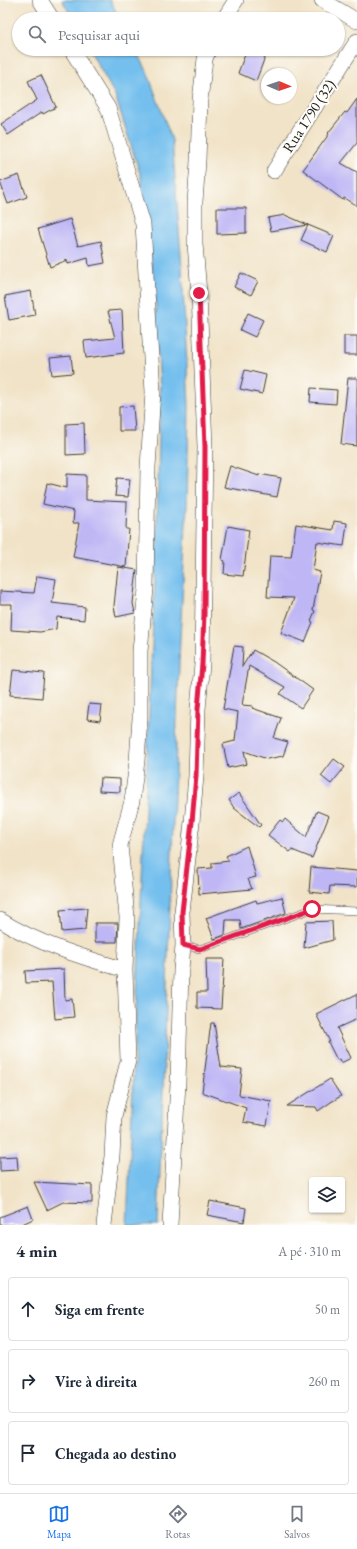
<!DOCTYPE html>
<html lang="pt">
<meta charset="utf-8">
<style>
body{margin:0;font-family:"EB Garamond",serif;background:#f6f6f7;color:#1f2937}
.controls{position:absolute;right:12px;bottom:12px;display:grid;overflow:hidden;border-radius:4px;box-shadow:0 1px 3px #0004}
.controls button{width:36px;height:36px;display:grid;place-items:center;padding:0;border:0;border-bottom:1px solid #e0e1e3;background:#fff;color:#1f2937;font:20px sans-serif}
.compass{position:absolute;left:261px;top:68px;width:36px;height:36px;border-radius:50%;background:#fff;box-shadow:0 1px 3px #0004;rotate:92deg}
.stop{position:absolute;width:12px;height:12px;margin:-9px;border:3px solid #e11d48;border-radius:50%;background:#fff}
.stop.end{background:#e11d48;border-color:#fff;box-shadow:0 1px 4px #0008}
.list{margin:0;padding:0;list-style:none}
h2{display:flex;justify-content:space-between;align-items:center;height:52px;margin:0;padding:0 16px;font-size:17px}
h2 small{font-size:13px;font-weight:400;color:#747a83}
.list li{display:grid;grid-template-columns:26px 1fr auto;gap:12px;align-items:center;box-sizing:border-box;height:64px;margin:0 8px 8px;padding:0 8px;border:1px solid #e0e1e3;border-radius:4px}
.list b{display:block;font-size:15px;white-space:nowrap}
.list em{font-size:13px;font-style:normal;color:#747a83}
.icon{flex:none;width:22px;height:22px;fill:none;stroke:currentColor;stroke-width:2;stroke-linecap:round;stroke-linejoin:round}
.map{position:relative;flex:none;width:357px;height:1225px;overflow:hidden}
.search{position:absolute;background:#fff;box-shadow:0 1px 3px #0004;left:12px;right:12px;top:12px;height:44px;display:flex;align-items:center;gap:10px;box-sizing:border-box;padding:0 14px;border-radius:22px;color:#747a83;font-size:15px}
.sheet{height:268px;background:#fff}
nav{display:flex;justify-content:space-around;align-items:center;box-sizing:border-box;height:56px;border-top:1px solid #e0e1e3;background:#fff;font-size:11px;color:#747a83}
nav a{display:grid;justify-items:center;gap:2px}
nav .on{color:#1a73e8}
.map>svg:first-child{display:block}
.water{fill:#75bfee;stroke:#486e85}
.building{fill:#bfb7f5}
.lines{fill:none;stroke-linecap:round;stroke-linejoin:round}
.service-casing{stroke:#3c3a36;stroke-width:8}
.minor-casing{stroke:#3c3a36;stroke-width:16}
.service{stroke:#fff;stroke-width:7}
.minor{stroke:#fff;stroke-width:15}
.route{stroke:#e11d48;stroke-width:5}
.labels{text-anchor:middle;stroke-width:4;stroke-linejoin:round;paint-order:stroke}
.street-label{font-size:15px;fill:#1c1c1c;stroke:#fdfcf7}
</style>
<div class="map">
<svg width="357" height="1225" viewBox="0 0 357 1225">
<rect width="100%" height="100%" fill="#fdfcf7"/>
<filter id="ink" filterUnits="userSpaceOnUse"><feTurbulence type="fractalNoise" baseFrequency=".025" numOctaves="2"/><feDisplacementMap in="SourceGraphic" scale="8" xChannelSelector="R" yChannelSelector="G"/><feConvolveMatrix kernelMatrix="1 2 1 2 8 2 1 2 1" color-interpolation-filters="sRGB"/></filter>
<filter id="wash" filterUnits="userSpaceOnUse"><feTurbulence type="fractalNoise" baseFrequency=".012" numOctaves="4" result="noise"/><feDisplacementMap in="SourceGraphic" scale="16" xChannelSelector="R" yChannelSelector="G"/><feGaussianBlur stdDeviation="0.9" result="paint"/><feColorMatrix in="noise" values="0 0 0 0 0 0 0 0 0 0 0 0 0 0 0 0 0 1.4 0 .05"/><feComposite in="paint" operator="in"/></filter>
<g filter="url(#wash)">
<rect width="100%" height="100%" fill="#f1e3c7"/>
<path class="water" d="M62,0H110L120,19H73Z
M89,49H136L147,71L172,140L182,268L189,406L187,505L180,639L158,1225H127L157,529L160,392L155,291L141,177L115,95Z"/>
<g id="blocks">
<path class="building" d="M247,49H268L256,81L238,73Z
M41,75L56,107L43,114L42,112L8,135L1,124L37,100L28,81Z
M357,99V143L341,163L357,172V206L344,198L343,200L303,170L329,134L328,133L345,112L347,113Z
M19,175L27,197L8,204L0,182Z
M217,208H246V233L217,234Z
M285,215L308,225L271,231L268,218Z
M70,219L78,246L101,241L105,263L89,266L88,258L68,264L67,260L50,267L38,229Z
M308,225L334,236L327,252L301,240Z
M241,273L258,281L251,295L234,287Z
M31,291L35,315L9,320L5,296Z
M122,310L124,353L86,358L84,341L115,338L108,311Z
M248,313L263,320L255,337L240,330Z
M344,336H357V355H344Z
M71,356L73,373L52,375L50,358Z
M245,370L266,375L262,394L240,389Z
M348,378H357V446L341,444Z
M311,388L337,390L336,404L310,402Z
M133,406L135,431H119V407Z
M84,423L85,454L66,455V424Z
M230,466L259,476V474L281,478L277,497L224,487Z
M67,474L86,475V500L127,502L126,529H129L126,567L73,557L79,523H73L74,511L43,504L47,483L67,488Z
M117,478L130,479L128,497L115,496Z
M334,521L347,523L344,546L317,542L313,570L320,572L313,610L315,611L311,621L313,622L305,642L281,633L294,598L267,597L270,556L291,557L296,524L333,530Z
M228,526L249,530L243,576L224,574L225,561L222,560Z
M118,567L137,570L133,603L135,613L116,617L114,606Z
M37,576L56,579L52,603L85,607L84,620L57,617L56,629L40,632L11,630L12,604H0V591L34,593Z
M234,646L243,647L242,667L250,654V656L253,650L274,662L313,690L301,708L280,694L285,687L249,666L242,705L253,706L252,708L281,718L274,738L288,742L283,756L267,759L244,751L247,764L228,768L223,744L235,741L238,712L223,709Z
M13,670L44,673L42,698L10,695Z
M89,704L102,705L100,721L87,719Z
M334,759L345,767L331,784L321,776Z
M100,778L120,779V792L99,791Z
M239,793L261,825L259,827L234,808L229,800Z
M317,811L329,816L312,858L292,850L290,852L268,835L280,820L283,822L285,819L306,837Z
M247,846L256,877L248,879L252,889L199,894L198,869L212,868V863L229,861L226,856Z
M311,867L357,871V887L330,886L329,894L309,892Z
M282,897L286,913L241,929L240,920H226L225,935L214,939L206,918L256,900L257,903Z
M87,908L85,930L62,932L60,910Z
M332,921L333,940L304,948L306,922Z
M95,923H118L117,942H95Z
M206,959H224L221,1009L197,1008V992H207Z
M64,969L65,1000L72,999L74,1017L55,1019L52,982L26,983L25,971Z
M357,994V1019L337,1028L351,1058L341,1063L339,1059L337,1060L328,1042H330L316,1014Z
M211,1023H214L221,1067L242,1069L239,1095L271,1101L267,1126L243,1122L246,1108L202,1092Z
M330,1079L341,1096L331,1102L318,1111L316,1107L287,1106Z
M17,1156L18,1170L0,1171V1157Z
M34,1182L92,1185V1203L63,1202L47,1210Z
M210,1201L246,1208L244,1222L207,1215Z
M28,1206L33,1219L20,1225H0V1217Z"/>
</g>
</g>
<g filter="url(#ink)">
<use href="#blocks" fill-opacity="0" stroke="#3c3a36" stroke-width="1"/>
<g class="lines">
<g class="service-casing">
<path id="service" d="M183,945L200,949L312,909L357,911"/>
</g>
<g class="minor-casing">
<path id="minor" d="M40,0L52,19
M322,0L357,21
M224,19L236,0
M71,49L108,108L143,224L153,392L148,467L146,589L140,651V718L137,761L132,801L120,845L127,917L125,970L128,1061L114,1116L112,1156L104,1225
M274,171L357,41
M0,920C38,944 82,957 125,970
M170,1225L178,1083L181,970L183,945L182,912L192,822L196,776L198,709L202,664L205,447L199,293L195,244V202L198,161L200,100L205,59L209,49"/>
</g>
<use href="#service" class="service"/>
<use href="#minor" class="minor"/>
</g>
</g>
<g class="lines" filter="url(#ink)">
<path class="route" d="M199,293L205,447L204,614L202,664L198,709L196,776L192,822L182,912L183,945L200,949L312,909"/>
</g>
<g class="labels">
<g class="street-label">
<text transform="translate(309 116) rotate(-57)" y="5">Rua 1790 (32)</text>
</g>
</g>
</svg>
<div class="controls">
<button><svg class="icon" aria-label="layers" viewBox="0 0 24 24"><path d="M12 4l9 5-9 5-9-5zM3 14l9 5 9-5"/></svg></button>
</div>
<svg class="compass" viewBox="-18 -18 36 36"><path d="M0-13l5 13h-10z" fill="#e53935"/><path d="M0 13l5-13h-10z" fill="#747a83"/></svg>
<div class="stop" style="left:312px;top:909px"></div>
<div class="stop end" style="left:199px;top:293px"></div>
<div class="search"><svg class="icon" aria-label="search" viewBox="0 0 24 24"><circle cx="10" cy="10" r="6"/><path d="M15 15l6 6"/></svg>Pesquisar aqui</div>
</div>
<section class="sheet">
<h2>4 min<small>A pé · 310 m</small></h2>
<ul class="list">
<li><svg class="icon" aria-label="ahead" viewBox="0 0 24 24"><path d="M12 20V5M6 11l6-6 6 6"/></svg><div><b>Siga em frente</b></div><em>50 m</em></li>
<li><svg class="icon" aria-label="right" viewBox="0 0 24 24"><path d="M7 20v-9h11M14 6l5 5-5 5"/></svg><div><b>Vire à direita</b></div><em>260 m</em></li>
<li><svg class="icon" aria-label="arrive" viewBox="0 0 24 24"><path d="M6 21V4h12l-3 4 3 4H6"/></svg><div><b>Chegada ao destino</b></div></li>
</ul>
</section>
<nav>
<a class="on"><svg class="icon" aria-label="map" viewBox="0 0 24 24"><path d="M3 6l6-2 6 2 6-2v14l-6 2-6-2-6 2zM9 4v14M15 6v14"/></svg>Mapa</a>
<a><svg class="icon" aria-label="directions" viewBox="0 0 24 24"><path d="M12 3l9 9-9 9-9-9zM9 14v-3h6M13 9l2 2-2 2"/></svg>Rotas</a>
<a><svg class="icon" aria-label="saved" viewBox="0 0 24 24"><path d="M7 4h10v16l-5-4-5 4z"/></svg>Salvos</a>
</nav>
